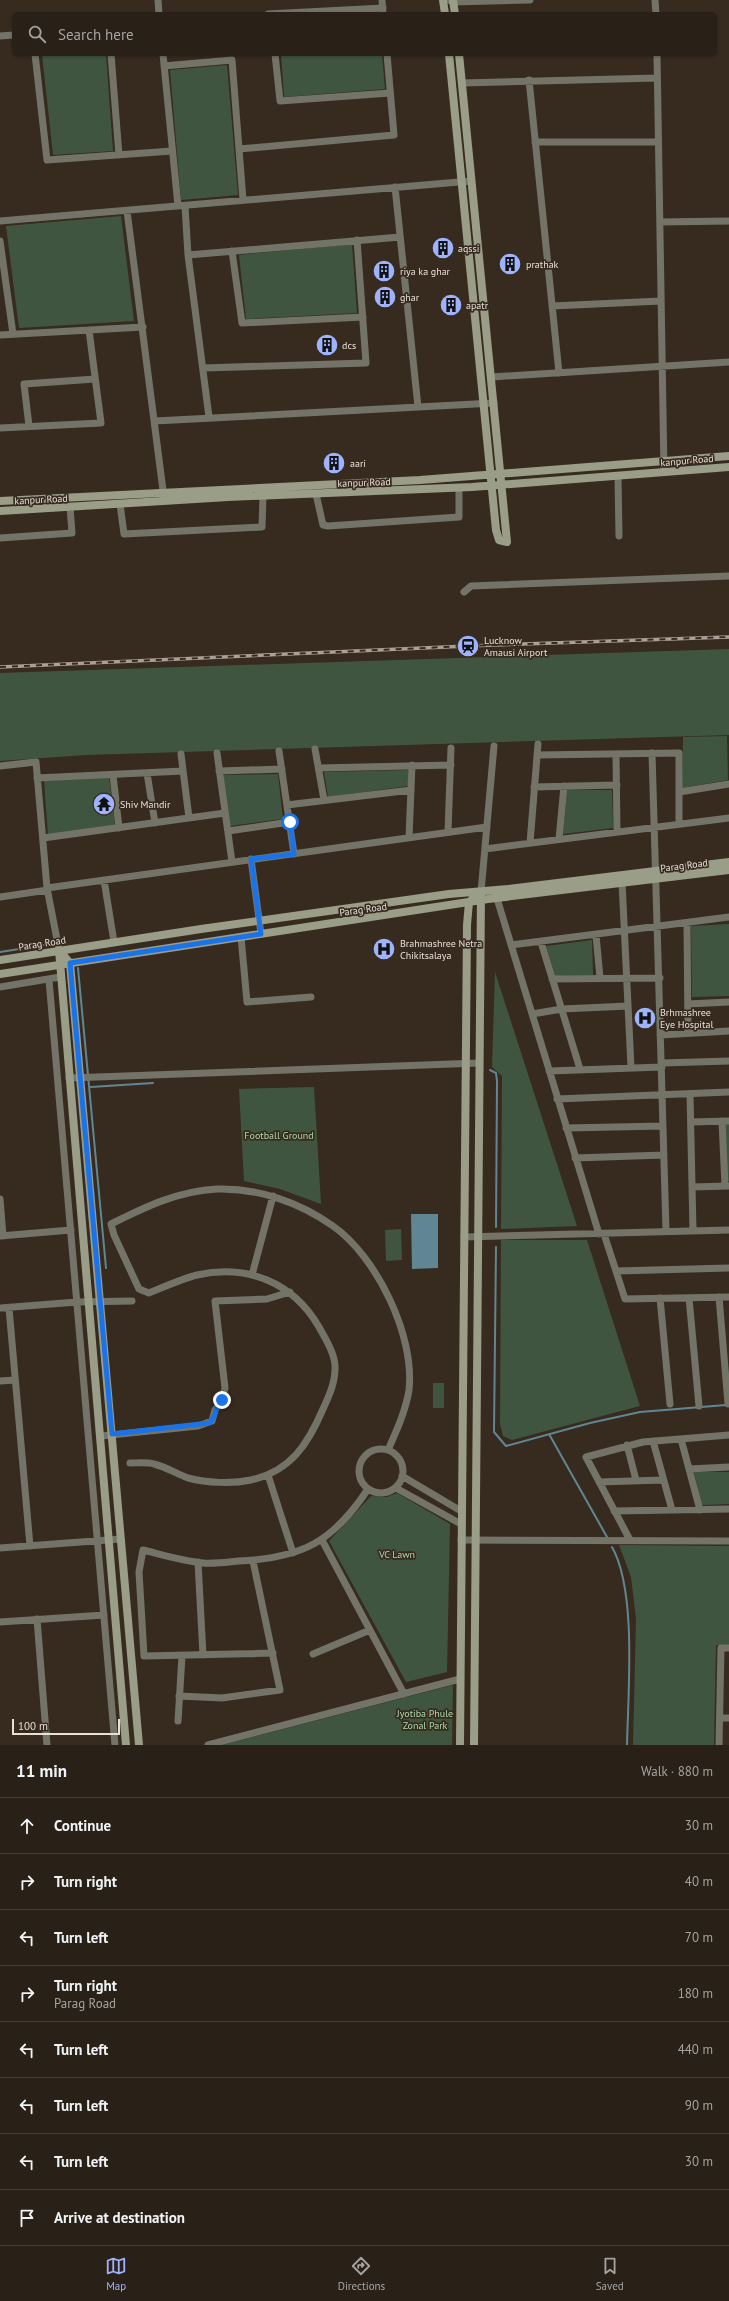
<!DOCTYPE html>
<meta charset="utf-8">
<style>
body{margin:0;font-family:"PT Sans",sans-serif;background:#312820;color:#f1f3f6}
.scale{position:absolute;left:12px;bottom:10px;width:108px;box-sizing:border-box;padding-left:4px;border:2px solid #e8dfd8;border-top:0;font-size:11px;line-height:14px;white-space:nowrap;color:#e8dfd8;-webkit-text-stroke:3px #372b1f;paint-order:stroke}
.stop{position:absolute;width:12px;height:12px;margin:-9px;border:3px solid #1a73e8;border-radius:50%;background:#fff}
.stop.end{background:#1a73e8;border-color:#fff;box-shadow:0 1px 4px #0008}
.list{margin:0;padding:0;list-style:none}
h2{display:flex;justify-content:space-between;align-items:center;height:52px;margin:0;padding:0 16px;font-size:17px}
h2 small{font-size:13px;font-weight:400;color:#a5a3a1}
.list li{display:grid;grid-template-columns:26px 1fr auto;gap:12px;align-items:center;box-sizing:border-box;height:56px;padding:0 16px;border-top:1px solid #453e36}
.list b{display:block;font-size:15px;white-space:nowrap}
.list p{margin:0;font-size:13px;white-space:nowrap;color:#a5a3a1}
.list em{font-size:13px;font-style:normal;color:#a5a3a1}
.icon{flex:none;width:22px;height:22px;fill:none;stroke:currentColor;stroke-width:2;stroke-linecap:round;stroke-linejoin:round}
.map{position:relative;flex:none;width:729px;height:1745px;overflow:hidden}
.search{position:absolute;background:#292017;box-shadow:0 1px 3px #0004;left:12px;right:12px;top:12px;height:44px;display:flex;align-items:center;gap:10px;box-sizing:border-box;padding:0 14px;border-radius:6px;color:#a5a3a1;font-size:15px}
.sheet{height:500px;background:#292017}
nav{display:flex;justify-content:space-around;align-items:center;box-sizing:border-box;height:56px;border-top:1px solid #453e36;background:#292017;font-size:11px;color:#a5a3a1}
nav a{display:grid;justify-items:center;gap:2px}
nav .on{color:#9fb3fd}
.map>svg:first-child{display:block}
.green{fill:#3f553f}
.water{fill:#618693}
.lines{fill:none;stroke-linecap:round;stroke-linejoin:round}
.stream{stroke:#618693;stroke-width:2}
.street{stroke:#737467;stroke-width:7}
.secondary{stroke:#9a9d87;stroke-width:8}
.rail-casing{stroke:#aaa097;stroke-width:3.5}
.rail{stroke:#372b1f;stroke-width:2;stroke-dasharray:6;stroke-linecap:butt}
.route{stroke:#1a73e8;stroke-width:5}
.labels{text-anchor:middle;stroke-width:3.5;stroke-linejoin:round;paint-order:stroke}
.poi-label{font-size:10px;fill:#e8dfd8;stroke:#372b1f;text-anchor:start}
.street-label{font-size:10px;fill:#e8dfd8;stroke:#372b1f}
.park-label{font-size:10px;fill:#add9ad;stroke:#372b1f}
</style>
<div class="map">
<svg width="729" height="1745" viewBox="0 0 729 1745">
<rect width="100%" height="100%" fill="#372b1f"/>
<path class="green" d="M42,54H106L113,151L53,155Z
M281,54H382L385,89L284,97Z
M227,65L238,195L181,200L170,70Z
M121,216L134,321L19,328L6,226Z
M352,244L357,313L246,319L239,255Z
M729,649V735L86,755L0,761V673Z
M727,736L728,780L682,788L683,737Z
M408,770V786L328,797L324,772Z
M278,774L283,819L230,826L223,775Z
M109,777L115,826L48,835L44,781Z
M567,790H612L613,828L563,834Z
M729,924V996L692,997L691,926Z
M592,940L593,975L555,976L546,946Z
M495,972L577,1226L501,1229L502,1076L492,1067Z
M314,1087L321,1204L280,1189L244,1181L239,1089Z
M723,1123H729V1181H725Z
M401,1229L402,1260L386,1261L385,1230Z
M501,1240H587L640,1406L512,1440L503,1436L500,1424Z
M433,1383H444V1408H433Z
M694,1472H729V1504L702,1505Z
M397,1493L450,1524L447,1672L406,1682L329,1541L371,1496L387,1497Z
M619,1545L729,1546V1645H716L714,1745H633L636,1619L631,1577Z
M453,1685L452,1745H222Z"/>
<path class="water" d="M411,1214H438V1268L412,1269Z"/>
<g class="lines">
<path class="stream" d="M0,952L51,944
M78,968L106,1268
M490,1070L496,1073L497,1081L496,1227
M91,1087L153,1083
M496,1247L494,1432L506,1446L590,1423L640,1412L726,1405
M549,1434L607,1537
M612,1547C637,1591 628,1693 627,1745"/>
<path class="street" d="M158,0L159,14
M382,0L383,14
M449,0L453,2L530,0
M655,0L656,14
M268,14L383,8
M0,36L14,35
M35,54L47,160L172,151
M111,54L119,155
M163,54L178,206
M275,54L280,101L390,93
M657,54L664,472
M164,66L232,60L243,200
M529,80L559,373
M462,83L657,78
M535,142H658
M239,149L394,135L387,54
M395,187L418,407
M185,206L188,255L209,417
M127,211L164,498
M0,221L471,181
M660,222L729,221
M0,241L13,334
M232,251L242,323L363,317
M188,255L400,237
M552,306L661,301
M0,335L143,327
M203,368L366,363L357,240
M491,377L729,362
M155,421L494,403
M29,426L24,384L95,379
M0,428L101,423L89,330
M618,476L619,536
M316,494L323,525L328,526L459,517V488
M120,504L124,534L262,527L263,496
M0,538L72,533L70,507
M464,592L471,586L729,576
M315,749L324,800
M279,751L294,854
M217,753L232,862
M652,753L666,1230
M181,754L189,818
M616,754L617,832
M537,755L679,753V824
M0,766L36,762L47,888L59,950
M319,768L451,765
M219,771L282,769
M147,773L155,823
M113,775L119,828
M37,778L183,771
M534,787L617,785
M679,792L729,784
M287,805L411,790
M228,831L290,822
M448,832L451,748
M409,837L412,765
M43,838L225,813
M559,839L564,786
M530,843L538,744
M485,849L729,818
M251,859L261,934
M104,880L114,942
M622,882L631,1067
M47,888L487,827
M481,892L494,746
M495,892L599,1234
M0,897L48,890
M687,923L688,1033
M596,935L600,978
M241,937L247,1002L311,997
M541,942L580,1069
M511,945L729,917
M552,979L660,978
M49,980L115,1745
M0,987L60,977
M688,1004L729,1002
M532,1014L562,1009L628,1006
M660,1035L729,1031
M662,1063L729,1061
M549,1071L662,1067
M69,1078L479,1063
M690,1094L693,1231
M557,1099L729,1092
M722,1121L725,1186
M691,1122L729,1121
M566,1128L663,1126
M575,1158L664,1155
M692,1187L728,1186
M0,1199L3,1236
M604,1234L625,1299L729,1297
M0,1236L71,1230
M464,1237L729,1230
M616,1271L729,1268
M252,1275L273,1196
M719,1297L728,1404
M660,1298L670,1404
M689,1298L699,1406
M0,1308L77,1302L132,1301
M9,1308L30,1546
M0,1381L15,1380
M101,1436L198,1426L212,1421L215,1410L222,1400L225,1388L215,1301L267,1299L290,1292
M681,1439L700,1510
M653,1441L672,1510
M627,1445L636,1480
M359 1471a22 22 0 1 1 44 0a22 22 0 1 1-44 0Z
M130,1463C138,1463 147,1462 154,1464C166,1467 177,1474 188,1478C207,1483 232,1484 251,1480C291,1471 308,1444 323,1409C329,1396 335,1383 335,1369C336,1355 325,1338 319,1327C293,1282 247,1264 197,1275C181,1279 164,1287 149,1293L139,1289L114,1235L111,1224C145,1207 178,1191 217,1189C258,1188 299,1202 333,1226C377,1257 415,1336 409,1390C406,1410 396,1432 388,1450
M689,1469L729,1467
M268,1475L293,1553
M402,1476L461,1511
M599,1482L663,1480
M396,1488L461,1524
M614,1511L729,1509
M322,1540L404,1694
M461,1540L729,1541
M630,1540L586,1457L643,1442L729,1435
M0,1548L121,1539
M198,1562L203,1655
M37,1619L47,1745
M0,1622L104,1615
M273,1653L144,1656L139,1572L143,1550C163,1555 183,1561 203,1563C215,1564 228,1562 239,1561C302,1558 333,1542 368,1489
M313,1654L370,1630
M179,1696L222,1698L280,1690L253,1561
M720,1718H729
M178,1721L182,1656
M208,1745L460,1679
M719,1745L721,1648H729"/>
<path class="secondary" d="M443,0L445,14
M453,0L455,14
M449,54L496,530L499,540L507,542L459,54
M0,501L420,480L729,456
M0,511L228,497L472,487L729,467
M59,950L70,963L139,1745
M59,950L126,1745
M0,960L201,929L449,894L508,889L729,862
M0,974L488,899L729,870
M460,1745L467,925L469,902L481,892
M474,1745L481,892"/>
<g class="rail-casing">
<path id="rail" d="M0,667L468,646L729,637"/>
</g>
<use href="#rail" class="rail"/>
</g>
<g class="lines">
<path class="route" d="M222,1400C214,1407 217,1418 209,1423L112,1434L70,963L261,934L251,859L294,854L290,822"/>
</g>
<defs>
<g id="building-disc" transform="scale(1.15)"><circle r="9.5" fill="#9fb3fd" stroke="#372b1f"/><path d="M-4-6H4V6H1V3H-1V6H-4ZM-2.5-4.3h1.7v1.8h-1.7ZM.8-4.3h1.7v1.8H.8ZM-2.5-1h1.7V.8h-1.7ZM.8-1h1.7V.8H.8Z" fill="#111"/></g>
<g id="station-disc" transform="scale(1.15)"><circle r="9.5" fill="#9fb3fd" stroke="#372b1f"/><path d="M-3-6H3Q5-6 5-4V2Q5 4 3 4L4.5 6H3L1.5 4h-3L-3 6H-4.5L-3 4Q-5 4-5 2V-4Q-5-6-3-6ZM-3.5-4v3h7v-3ZM-3.5 1v1.5H-2V1ZM2 1v1.5H3.5V1Z" fill="#111"/></g>
<g id="temple-disc" transform="scale(1.15)"><circle r="9.5" fill="#9fb3fd" stroke="#372b1f"/><path d="M0-6L5-2H3V0L6.5 2.5H4V6H1.5V3h-3V6H-4V2.5H-6.5L-3 0V-2H-5Z" fill="#111"/></g>
<g id="hospital-disc" transform="scale(1.15)"><circle r="9.5" fill="#9fb3fd" stroke="#372b1f"/><path d="M-5-5h3v3.5h4V-5h3V5h-3V1.5h-4V5h-3Z" fill="#111"/></g>
</defs>
<g fill-rule="evenodd">
<use href="#building-disc" x="443" y="248"/>
<use href="#building-disc" x="510" y="264"/>
<use href="#building-disc" x="384" y="271"/>
<use href="#building-disc" x="385" y="297"/>
<use href="#building-disc" x="451" y="305"/>
<use href="#building-disc" x="327" y="345"/>
<use href="#building-disc" x="334" y="463"/>
<use href="#station-disc" x="468" y="646"/>
<use href="#temple-disc" x="104" y="804"/>
<use href="#hospital-disc" x="384" y="949"/>
<use href="#hospital-disc" x="645" y="1018"/>
</g>
<g class="labels">
<g class="poi-label">
<text x="458" y="252">aqssi</text>
<text x="526" y="268">prathak</text>
<text x="400" y="275">riya ka ghar</text>
<text x="400" y="301">ghar</text>
<text x="466" y="309">apatr</text>
<text x="342" y="349">dcs</text>
<text x="350" y="467">aari</text>
<text x="484" y="644">Lucknow<tspan x="484" dy="12">Amausi Airport</tspan></text>
<text x="120" y="808">Shiv Mandir</text>
<text x="400" y="947">Brahmashree Netra<tspan x="400" dy="12">Chikitsalaya</tspan></text>
<text x="660" y="1016">Brhmashree<tspan x="660" dy="12">Eye Hospital</tspan></text>
</g>
<g class="street-label">
<text transform="translate(687 460) rotate(-5)" y="4">kanpur Road</text>
<text transform="translate(364 482) rotate(-2)" y="4">kanpur Road</text>
<text transform="translate(41 499) rotate(-3)" y="4">kanpur Road</text>
<text transform="translate(684 865) rotate(-7)" y="4">Parag Road</text>
<text transform="translate(363 909) rotate(-8)" y="4">Parag Road</text>
<text transform="translate(42 943) rotate(-9)" y="4">Parag Road</text>
</g>
<g class="park-label">
<text x="279" y="1139">Football Ground</text>
<text x="397" y="1558">VC Lawn</text>
<text x="425" y="1717">Jyotiba Phule<tspan x="425" dy="12">Zonal Park</tspan></text>
</g>
</g>
</svg>
<div class="scale">100 m</div>
<div class="stop" style="left:290px;top:822px"></div>
<div class="stop end" style="left:222px;top:1400px"></div>
<div class="search"><svg class="icon" aria-label="search" viewBox="0 0 24 24"><circle cx="10" cy="10" r="6"/><path d="M15 15l6 6"/></svg>Search here</div>
</div>
<section class="sheet">
<h2>11 min<small>Walk · 880 m</small></h2>
<ul class="list">
<li><svg class="icon" aria-label="ahead" viewBox="0 0 24 24"><path d="M12 20V5M6 11l6-6 6 6"/></svg><div><b>Continue</b></div><em>30 m</em></li>
<li><svg class="icon" aria-label="right" viewBox="0 0 24 24"><path d="M7 20v-9h11M14 6l5 5-5 5"/></svg><div><b>Turn right</b></div><em>40 m</em></li>
<li><svg class="icon" aria-label="left" viewBox="0 0 24 24"><path d="M17 20v-9H6M10 6l-5 5 5 5"/></svg><div><b>Turn left</b></div><em>70 m</em></li>
<li><svg class="icon" aria-label="right" viewBox="0 0 24 24"><path d="M7 20v-9h11M14 6l5 5-5 5"/></svg><div><b>Turn right</b><p>Parag Road</p></div><em>180 m</em></li>
<li><svg class="icon" aria-label="left" viewBox="0 0 24 24"><path d="M17 20v-9H6M10 6l-5 5 5 5"/></svg><div><b>Turn left</b></div><em>440 m</em></li>
<li><svg class="icon" aria-label="left" viewBox="0 0 24 24"><path d="M17 20v-9H6M10 6l-5 5 5 5"/></svg><div><b>Turn left</b></div><em>90 m</em></li>
<li><svg class="icon" aria-label="left" viewBox="0 0 24 24"><path d="M17 20v-9H6M10 6l-5 5 5 5"/></svg><div><b>Turn left</b></div><em>30 m</em></li>
<li><svg class="icon" aria-label="arrive" viewBox="0 0 24 24"><path d="M6 21V4h12l-3 4 3 4H6"/></svg><div><b>Arrive at destination</b></div></li>
</ul>
</section>
<nav>
<a class="on"><svg class="icon" aria-label="map" viewBox="0 0 24 24"><path d="M3 6l6-2 6 2 6-2v14l-6 2-6-2-6 2zM9 4v14M15 6v14"/></svg>Map</a>
<a><svg class="icon" aria-label="directions" viewBox="0 0 24 24"><path d="M12 3l9 9-9 9-9-9zM9 14v-3h6M13 9l2 2-2 2"/></svg>Directions</a>
<a><svg class="icon" aria-label="saved" viewBox="0 0 24 24"><path d="M7 4h10v16l-5-4-5 4z"/></svg>Saved</a>
</nav>
